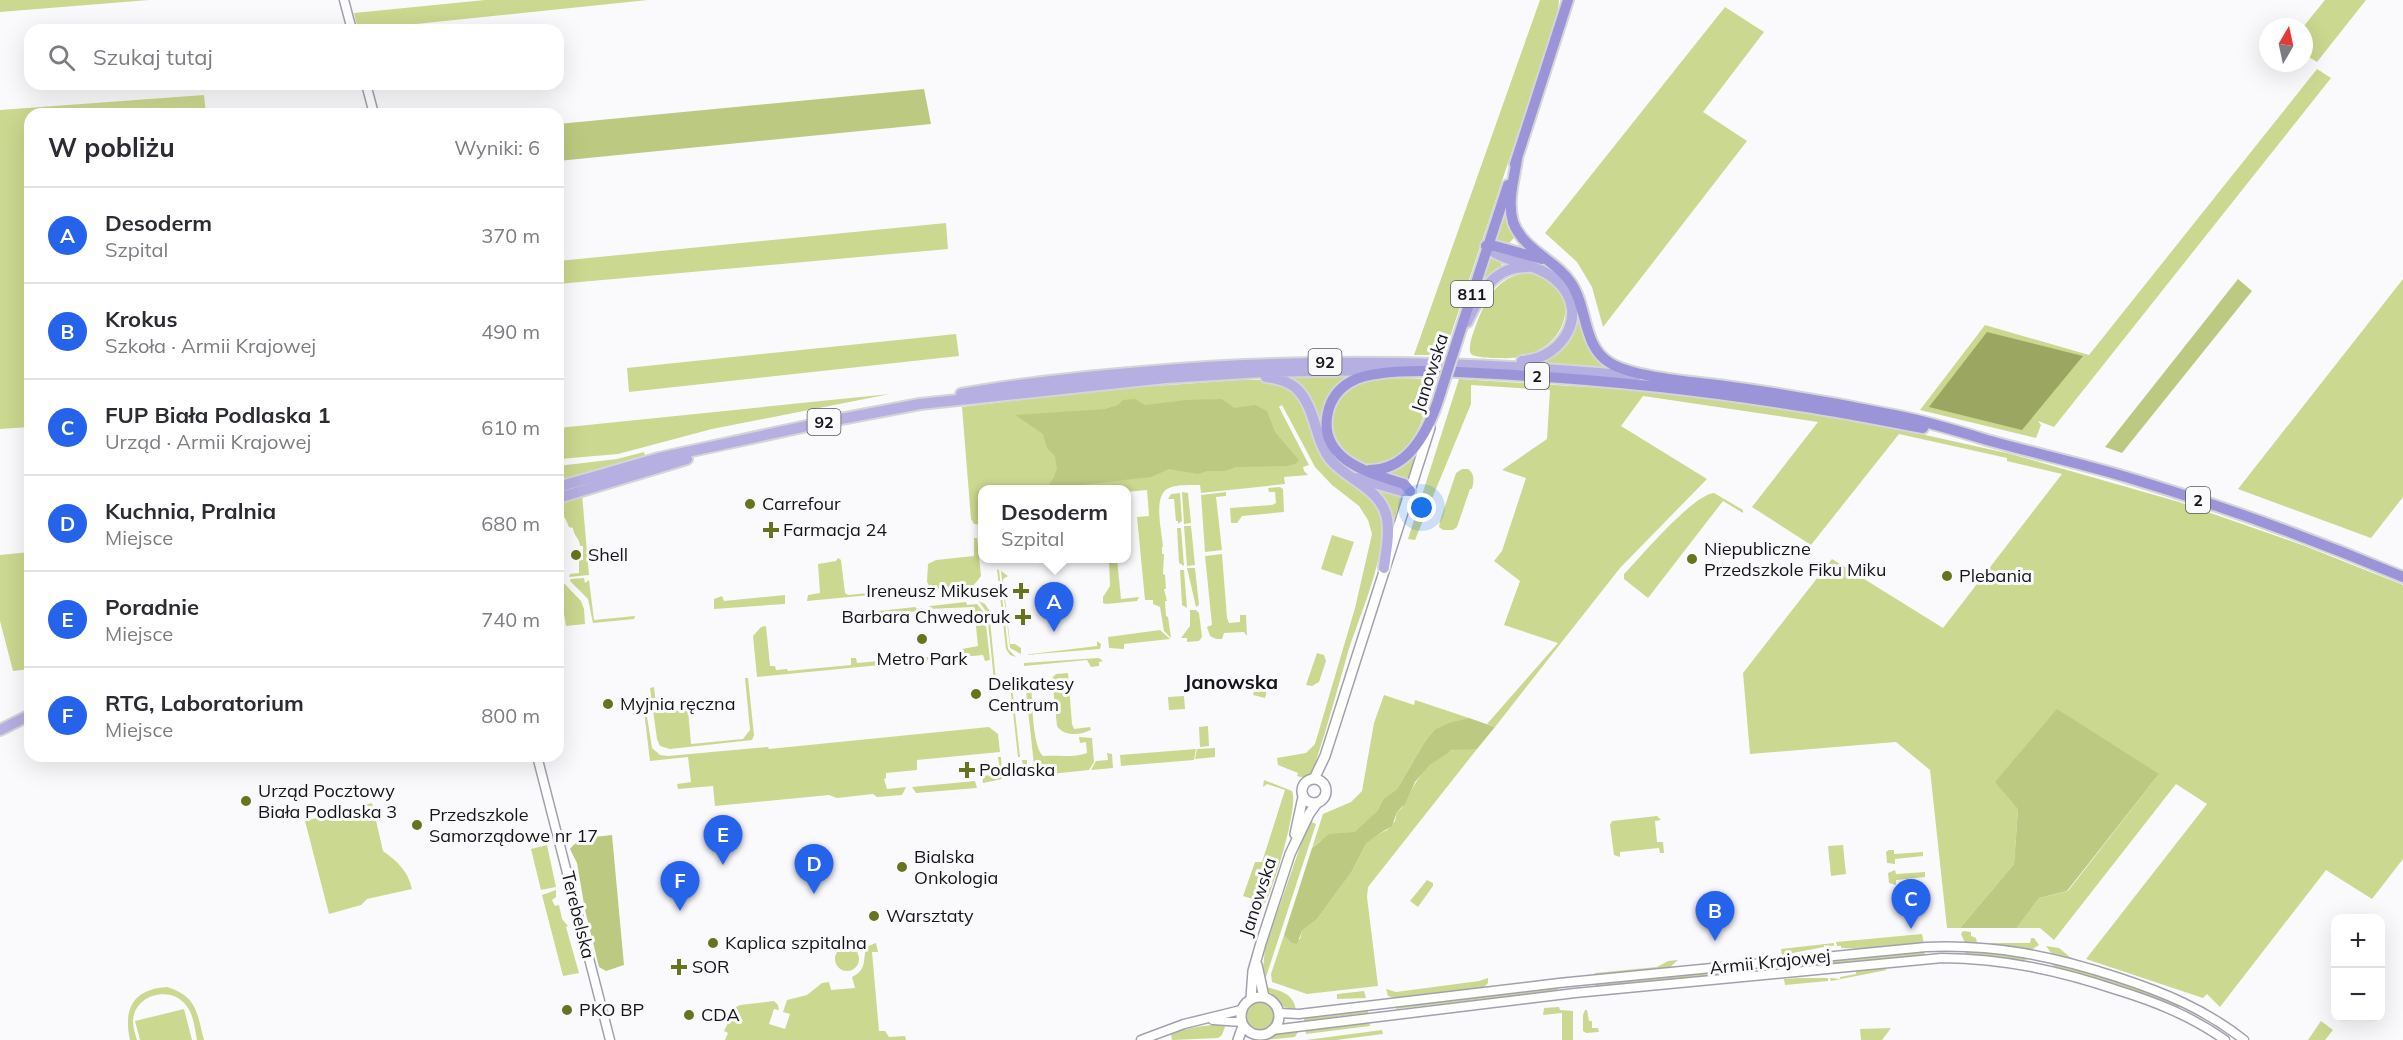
<!DOCTYPE html>
<html lang="pl">
<meta charset="utf-8">
<style>
body{margin:0;font-family:Mulish,sans-serif;background:#f2f2f3;color:#2b2b33}
.controls{position:absolute;right:18px;bottom:18px;display:grid;overflow:hidden;border-radius:12px;box-shadow:0 6px 24px #0002}
.controls button{width:54px;height:54px;display:grid;place-items:center;padding:0;border:0;border-bottom:2px solid #e1e1e2;background:#fff;color:#2b2b33;font:30px sans-serif}
.compass{position:absolute;left:2259px;top:18px;width:54px;height:54px;border-radius:50%;background:#fff;box-shadow:0 6px 24px #0002;rotate:9deg}
.you{position:absolute;left:1422px;top:508px;width:21px;height:21px;margin:-15px;border:4px solid #fff;border-radius:50%;background:#1a73e8;box-shadow:0 0 0 9px #1a73e833}
.badge{display:grid;place-items:center;width:39px;height:39px;border-radius:50%;background:#2563eb;color:#fff;font-size:20px;font-weight:700}
.pin{position:absolute;translate:-50% -50px;filter:drop-shadow(0 2px 3px #0008)}
.pin::after{content:'';position:absolute;top:32px;width:21px;height:18px;background:inherit;clip-path:polygon(0 0,100% 0,50% 100%)}
.popup{position:absolute;left:978px;top:485px;width:153px;height:78px;box-sizing:border-box;display:grid;place-content:center;border-radius:12px;background:#fff;filter:drop-shadow(0 2px 4px #0005);font-size:20px;white-space:nowrap;color:#7c7c81}
.popup b{font-size:22px;color:#2b2b33}
.popup::after{content:'';position:absolute;left:50%;top:100%;margin-left:-12px;border:12px solid transparent;border-top-color:#fff}
.list{margin:0;padding:0;list-style:none}
h2{display:flex;justify-content:space-between;align-items:center;height:78px;margin:0;padding:0 24px;font-size:26px}
h2 small{font-size:20px;font-weight:400;color:#7c7c81}
.list li{display:grid;grid-template-columns:39px 1fr auto;gap:18px;align-items:center;box-sizing:border-box;height:96px;padding:0 24px;border-top:2px solid #e1e1e2}
.list b{display:block;font-size:22px;white-space:nowrap}
.list p{margin:0;font-size:20px;white-space:nowrap;color:#7c7c81}
.list em{font-size:20px;font-style:normal;color:#7c7c81}
.icon{flex:none;width:33px;height:33px;fill:none;stroke:currentColor;stroke-width:2;stroke-linecap:round;stroke-linejoin:round}
.map{position:relative;flex:none;width:2403px;height:1040px;overflow:hidden}
.search{position:absolute;background:#fff;box-shadow:0 6px 24px #0002;left:24px;top:24px;width:540px;height:66px;display:flex;align-items:center;gap:15px;box-sizing:border-box;padding:0 21px;border-radius:18px;color:#7c7c81;font-size:22px}
.panel{position:absolute;background:#fff;box-shadow:0 6px 24px #0002;left:24px;top:108px;width:540px;height:654px;border-radius:18px}
.map>svg:first-child{display:block}
.green{fill:#cbd88f}
.forest{fill:#bcca81}
.water{fill:#9ba760}
.lines{fill:none;stroke-linecap:round;stroke-linejoin:round}
.tertiary-casing{stroke:#a1a1ae;stroke-width:11}
.secondary-casing{stroke:#a1a1ae;stroke-width:12}
.primary-casing{stroke:#d5d5d6;stroke-width:14}
.trunk-casing{stroke:#d5d5d6;stroke-width:14}
.tertiary{stroke:#fff;stroke-width:8}
.secondary{stroke:#fff;stroke-width:9}
.primary{stroke:#b5afe2;stroke-width:10}
.trunk{stroke:#9c94d8;stroke-width:10}
.trunk-bridge-casing{stroke:#d5d5d6;stroke-width:14;stroke-linecap:butt}
.trunk-bridge{stroke:#9c94d8;stroke-width:10}
.poi-dot{fill:#68731e;stroke:#fafafd;stroke-width:2}
.labels{text-anchor:middle;stroke-width:6;stroke-linejoin:round;paint-order:stroke}
.shield{fill:#fafafd;stroke:#5a5a5e;stroke-width:1.5}
.shield-label{font-size:16px;font-weight:bold;fill:#16151a}
.street-label{font-size:18px;fill:#16151a;stroke:#fafafd}
.poi-label{font-size:18px;fill:#16151a;stroke:#fafafd;text-anchor:start}
.neighbourhood-label{font-size:20px;font-weight:bold;fill:#16151a;stroke:#fafafd}
</style>
<div class="map">
<svg width="2403" height="1040" viewBox="0 0 2403 1040">
<rect width="100%" height="100%" fill="#fafafd"/>
<path class="green" d="M0,0H149L0,12Z
M485,0H648L358,30L354,13Z
M1540,0H1559L1557,16L1444,355H1414Z
M2325,0H2366L2317,62L2304,54L2303,27Z
M1725,7L1764,32L1703,112L1747,141L1603,327L1592,287L1577,262L1545,233Z
M2317,69L2331,78L2054,427L2038,421L2041,425L2036,438L1920,410L1985,325L2089,355Z
M204,95L206,114H30V427L0,429V110Z
M1506,209L1516,236L1506,246L1495,242Z
M946,223L948,249L558,284V261Z
M1512,253C1525,258 1544,261 1555,269C1590,296 1571,343 1614,370L1538,364C1575,348 1590,302 1554,274C1542,264 1526,260 1511,256Z
M1491,255L1501,258L1502,268L1481,285Z
M1530,273C1588,282 1572,362 1500,358C1491,358 1481,358 1472,355L1470,352C1469,343 1473,334 1476,325C1486,299 1498,274 1530,273Z
M2403,279V497L2371,538L2238,489Z
M956,334L959,356L629,392L627,368Z
M1358,373L1333,393L1327,442L1401,489L1352,472L1332,456L1311,403L1280,374Z
M1431,379L1434,383C1427,405 1421,433 1404,450C1359,497 1300,416 1354,387C1377,375 1407,379 1431,379Z
M1459,379L1669,392L1776,405L1871,423L2011,454L2179,502L2305,546L2403,585V859L2372,899L2326,870L2220,1007L2207,994L2203,998L2086,959L2207,804L2176,784L2054,940L2040,928H2017L2039,898L2068,891L2159,774L2018,809L2014,864L1960,928H1947L1930,770L1896,742L1750,754L1743,673L1832,559L1943,628L2062,474L2007,461V458L1899,434L1811,545L1752,507L1818,422L1643,396L1621,426L1707,479L1620,568L1495,727L1487,724L1558,643L1504,625L1520,581L1494,561L1502,551L1526,478L1502,470L1547,439L1550,390L1471,385V404L1415,540L1408,539Z
M1239,380H1265L1281,384L1291,390L1303,405L1314,437L1380,509C1390,551 1361,610 1348,652C1337,690 1327,729 1314,767C1310,776 1307,779 1297,776L1298,773L1278,765L1277,758L1306,753L1315,744L1355,608L1372,534L1368,520L1359,506L1332,485L1315,467L1282,405L1279,407L1309,465L1303,467L1304,471L1308,475L1284,477L1285,484L1201,493L1200,485C1191,485 1174,484 1167,489C1153,498 1162,531 1163,547H1162V554H1164L1163,574L1165,575L1166,589H1164L1167,601H1165L1166,616L1168,617L1171,638L1164,631L1160,607L1153,604V600H1145L1137,517L1149,516L1147,490L1126,492V490H982V525L974,524L971,519L962,407L1112,389Z
M890,394L712,429L618,454L560,459L558,428Z
M1418,447L1407,482L1380,473L1402,465Z
M644,452L646,459L558,480V466L617,459Z
M1462,469H1468C1475,474 1474,481 1472,489H1470L1457,527L1453,530H1443L1439,527L1440,521L1456,473Z
M1366,483L1403,494L1391,528Z
M1280,487L1283,489L1284,512L1242,516L1237,523H1231L1230,508L1272,505L1276,503L1275,492H1269L1268,488Z
M1182,492L1188,493L1191,523L1184,524Z
M1226,492V496L1216,497L1222,550L1205,552L1201,495Z
M1180,493L1182,521L1178,524V521H1176L1174,499H1168L1171,494Z
M1714,493L1743,510V513L1723,501L1648,598L1624,579V574L1627,571C1644,553 1693,495 1714,493Z
M582,494L589,575L569,577L570,574L579,573V560H583V546H580C580,539 573,535 573,528L569,527L565,518L558,515V502Z
M1184,526H1191L1195,565L1187,566Z
M1177,528H1181L1184,566L1179,563Z
M1332,535L1354,542L1342,576L1321,569Z
M974,538H977L981,576L974,585L931,589L927,582L928,564L936,560L974,556Z
M30,552V669L13,671L0,621V555Z
M1222,554L1227,618L1229,623L1240,622V615H1246L1247,636L1244,632L1224,633L1222,639H1216L1210,636L1207,627L1212,625L1205,556Z
M838,558L841,560L845,593L848,595L916,588L913,591L807,601L808,595L820,593L818,564L836,561Z
M1109,559H1117L1121,599L1139,597L1137,601L1106,604L1103,603V597L1110,586Z
M1187,568H1195L1199,605L1196,607Z
M997,569L999,570L1008,649L1016,657L1010,655L1006,649Z
M1180,570H1184L1187,608L1182,605Z
M1001,571L1008,576L1003,579L1010,644H1015L1021,648V654L1010,648Z
M558,577L581,601L584,609L585,624L566,626L564,614L558,604Z
M584,578L585,583L589,580L594,620L635,616L634,619L593,623L588,599L570,581L571,579Z
M785,595V604L714,609V599L722,596L724,601Z
M1069,596L1070,607L1052,609L1050,598Z
M979,601L985,604L989,610L996,681L994,680L987,613Z
M966,602L967,605L977,604L985,614L975,615L974,607L927,609L930,606Z
M915,607L919,611L852,618V614Z
M1190,610H1196L1199,613L1202,637L1199,641L1187,642V638H1181L1190,626Z
M985,616L990,660L985,661L983,655L757,677L753,636L761,627L766,626L770,666H775L776,670L787,669L788,671L851,665V658H856L857,663L879,661V656L884,655L885,661L962,654V649L978,646L975,617Z
M1160,630L1170,639L1124,644V649L1109,648L1108,637Z
M1097,641L1101,644L1100,649L1023,655L1097,646Z
M1317,653L1324,655L1326,661L1319,682L1312,686L1306,685Z
M1099,658L1103,661L1099,662V666L1091,667L1087,660L1024,666V663Z
M1068,673L1072,724L1074,729L1090,727L1091,730C1080,735 1064,737 1057,726L1052,678L1056,674Z
M745,678H748L754,735L752,740L670,749L660,746L657,739L650,688L654,687L657,712L688,710L691,744L743,739L750,730Z
M1031,678C1032,694 1032,747 1043,756C1059,755 1073,758 1087,753L1086,742L1080,743L1079,737L1092,738L1094,762L1089,770L1032,776L1024,772L1022,760H1027V766L1034,765L1025,682Z
M1257,678L1269,681L1265,698L1253,695Z
M1010,685L1012,686L1020,757H1018Z
M1384,695L1414,705L1415,700L1469,718L1434,730L1424,743L1397,789L1383,799L1378,810L1355,833C1337,834 1326,834 1312,848L1323,814L1351,802L1362,791L1374,723Z
M1184,696L1185,709L1169,710L1168,697Z
M646,710L652,748L660,755L668,756L768,747L769,749L989,727L998,734L1000,752L917,760V770L886,773V778L884,779L887,789L906,787L902,795L877,797L873,794L837,798L829,795L715,806L713,786L678,789L677,784L691,782L688,757L650,761L644,711Z
M1208,726L1209,746L1200,747L1199,727Z
M1215,748V757L1195,759L1197,749Z
M1460,748L1477,749L1368,887L1367,897L1378,986L1307,994L1272,982L1271,974L1284,935L1290,942L1300,939L1302,931L1317,919L1351,873L1366,844L1373,837L1387,830L1395,821L1397,812L1402,808C1414,783 1430,755 1460,748Z
M1196,749L1194,760L1121,766L1120,755Z
M1107,753L1112,754L1113,768L1091,770L1096,761L1108,760Z
M998,757H1001L1002,779L983,783L982,776L993,775L1000,770Z
M1264,780L1292,791C1299,806 1274,887 1265,903L1243,896L1255,862H1262L1285,790L1267,784L1263,787Z
M975,781L977,788L916,793L912,787Z
M372,803L383,851C398,862 408,871 412,889L367,899L361,905L329,914L305,821Z
M1657,816L1661,820L1655,821L1657,842H1663L1664,853H1660L1659,848L1620,852V857L1614,855L1610,825L1612,821Z
M1309,821L1316,824L1266,977L1262,979L1265,948Z
M547,845L556,887L541,890L531,849Z
M1843,845L1846,874L1831,876L1828,846Z
M1889,850H1894V854L1923,852V856L1895,859V864L1887,863L1886,852Z
M1895,870L1896,874L1925,872V877L1896,880V885L1889,883L1888,873Z
M1427,880L1433,883V886L1418,907L1410,901Z
M556,890V897L552,900L555,906L559,905L562,919L568,926L566,927L579,973L563,976L542,895Z
M1963,931L1971,932V936L1976,938L1977,943H2030L2031,938H2034L2039,945L2031,950L1965,943L1961,934Z
M1922,934L1924,944L1863,949L1841,948V946H1837L1836,942Z
M876,943L878,952H872L879,1031H885L889,1037L905,1036L906,1040H725L728,1033L724,1031L736,1007L740,1005L774,1001L778,1005L779,1010L774,1009L769,1024L785,1029L790,1014L783,1012L787,1000L807,995L822,983L829,982L831,990L855,988L852,977C867,970 863,960 866,947Z
M1834,943V946L1824,945V947L1782,955L1781,949Z
M2046,946L2059,948L2070,957L2086,963L2052,954Z
M835 959a12 12 0 1 1 24 0a12 12 0 1 1-24 0Z
M1965,950L2029,957V959L2024,960L1965,955Z
M1924,951L1925,955L1783,969V965Z
M1678,960L1668,969L1594,976L1595,973L1657,967L1668,961Z
M2051,962C2095,973 2139,987 2181,1005L2179,1008L2139,993L2056,967L2051,964Z
M1881,967L1887,970L1831,981L1830,978L1840,979V977L1856,974V971Z
M1749,968L1750,972L1596,987L1595,983Z
M1488,978V983L1484,987L1395,998L1388,996L1386,989L1396,992L1479,981Z
M1800,978H1828V981L1785,985L1784,979Z
M1263,986C1279,991 1293,992 1296,1010L1284,1007Z
M167,987C197,996 197,1013 204,1040H197C195,1030 194,1017 188,1008C174,984 134,993 133,1021C133,1027 135,1034 137,1040H130C123,1009 133,989 167,987Z
M1557,987L1558,991L1396,1009V1006Z
M1364,991L1366,998L1337,999V994Z
M1246 1016a14 14 0 1 1 28 0a14 14 0 1 1-28 0Z
M1559,1007L1560,1010L1573,1011V1040H1562V1013L1543,1015L1544,1008Z
M184,1009L192,1040H140L135,1021Z
M1368,1009V1013L1304,1021V1017Z
M1585,1010H1587L1589,1021H1592V1028H1598L1599,1032L1586,1033L1583,1031V1015Z
M1369,1021L1370,1026L1306,1034L1305,1029Z
M2321,1021L2333,1030L2325,1040H2308Z
M1226,1024L1222,1035L1218,1038L1172,1040L1171,1034C1190,1027 1206,1025 1226,1024Z
M1891,1028L1882,1040H1861L1860,1029Z
M1299,1030L1295,1037L1264,1040L1277,1033Z
M1382,1030L1383,1034L1336,1040H1306Z"/>
<path class="forest" d="M924,89L931,124L558,161V124Z
M2238,279L2252,291L2122,453L2105,447Z
M1135,399L1145,405L1187,400L1222,399L1234,408L1255,405L1267,411L1275,432L1299,460L1295,464L1287,466L1236,467L1225,471H1207L1198,474L1169,469L1151,477L1046,489L1053,479L1057,469L1055,456L1047,448L1043,434L1015,415L1105,409L1118,405L1123,400Z
M2057,709L2159,774L2067,891L2039,898L2017,928H1960L2014,864L2018,809L1995,782Z
M1469,718L1495,727L1477,749L1452,750L1430,765L1415,782L1405,804L1397,812L1392,826L1374,837L1366,844L1351,873L1317,919L1302,931L1297,944L1290,942L1284,935L1312,848L1329,834L1355,832L1378,810L1383,799L1397,789L1424,743L1434,730L1449,723Z
M612,835L624,965L606,971L599,967L585,910L577,863L570,849C580,836 596,837 612,835Z"/>
<path class="water" d="M1987,332L2083,356L2022,430L1929,407Z"/>
<g class="lines">
<g class="tertiary-casing">
<path id="tertiary" d="M344,0L352,30
M366,84L374,114
M537,756L610,1040
M1279,1013L1299,1014L1559,983L1926,947C1994,944 2053,956 2117,977C2163,992 2205,1009 2244,1040
M1213,1020L1242,1022
M1272,1030L1575,993L1942,958C2005,959 2058,970 2117,990C2156,1002 2191,1016 2225,1040
M1141,1040L1184,1024L1241,1010"/>
</g>
<g class="secondary-casing">
<path id="secondary" d="M1302 791a12 12 0 1 1 24 0a12 12 0 1 1-24 0Z
M1314,779L1325,756L1430,428
M1295,834L1303,797
M1257,965L1264,997
M1241 1016a19 19 0 1 1 38 0a19 19 0 1 1-38 0Z
M1251,998L1253,971L1261,943L1290,854L1309,814L1317,803
M1238,1040L1243,1026"/>
</g>
<g class="primary-casing">
<path id="primary" d="M1486,246C1505,264 1537,262 1557,281C1591,312 1563,359 1522,361
M1467,322C1481,294 1492,266 1528,267
M1266,377C1277,378 1287,381 1296,388C1316,407 1314,438 1330,459C1345,478 1373,485 1384,509C1392,526 1386,550 1384,568
M961,394C1021,383 1081,377 1142,372C1307,357 1471,361 1636,376
M1357,478L1402,491H1410
M558,487L659,458L830,421L920,404L1166,378L1262,372L1383,370
M558,498L687,459
M0,730L30,715"/>
</g>
<g class="trunk-casing">
<path id="trunk" d="M1517,159C1514,179 1507,202 1513,222C1523,250 1556,260 1571,283C1588,308 1582,346 1610,363C1634,378 1697,382 1725,386C1784,394 1842,404 1899,416C1929,422 1958,431 1987,440C2033,453 2080,463 2126,477C2220,505 2313,539 2403,577
M1515,164L1568,0
M1486,246H1495L1542,259
M1457,341L1508,185
M1370,470C1411,470 1431,425 1441,391
M1410,491L1404,484C1370,473 1317,460 1328,412C1331,399 1339,388 1352,381C1377,367 1448,371 1478,373C1583,378 1688,388 1793,405C1836,411 1880,420 1923,428"/>
</g>
<use href="#tertiary" class="tertiary"/>
<use href="#secondary" class="secondary"/>
<use href="#primary" class="primary"/>
<use href="#trunk" class="trunk"/>
<g class="trunk-bridge-casing">
<path id="trunk-bridge" d="M1441,391L1457,341"/>
</g>
<use href="#trunk-bridge" class="trunk-bridge"/>
</g>
<g class="poi-dot">
<circle cx="750" cy="504" r="6"/>
<path d="M768 521h6v6h6v6h-6v6h-6v-6h-6v-6h6z"/>
<circle cx="576" cy="555" r="6"/>
<circle cx="1692" cy="559" r="6"/>
<circle cx="1947" cy="576" r="6"/>
<path d="M1018 582h6v6h6v6h-6v6h-6v-6h-6v-6h6z"/>
<path d="M1020 608h6v6h6v6h-6v6h-6v-6h-6v-6h6z"/>
<circle cx="922" cy="639" r="6"/>
<circle cx="976" cy="694" r="6"/>
<circle cx="608" cy="704" r="6"/>
<path d="M964 761h6v6h6v6h-6v6h-6v-6h-6v-6h6z"/>
<circle cx="246" cy="801" r="6"/>
<circle cx="417" cy="825" r="6"/>
<circle cx="902" cy="867" r="6"/>
<circle cx="874" cy="916" r="6"/>
<circle cx="713" cy="943" r="6"/>
<path d="M676 958h6v6h6v6h-6v6h-6v-6h-6v-6h6z"/>
<circle cx="567" cy="1010" r="6"/>
<circle cx="689" cy="1015" r="6"/>
</g>
<g class="labels">
<g class="shield">
<rect x="1451" y="281" width="42" height="26" rx="4.5"/>
<rect x="1308.5" y="349" width="33" height="26" rx="4.5"/>
<rect x="1525" y="363" width="24" height="26" rx="4.5"/>
<rect x="807.5" y="409" width="33" height="26" rx="4.5"/>
<rect x="2186" y="487" width="24" height="26" rx="4.5"/>
</g>
<g class="shield-label">
<text x="1472" y="300">811</text>
<text x="1325" y="368">92</text>
<text x="1537" y="382">2</text>
<text x="824" y="428">92</text>
<text x="2198" y="506">2</text>
</g>
<g class="street-label">
<text transform="translate(1430 373) rotate(-72)" y="6">Janowska</text>
<text transform="translate(1258 897) rotate(-72)" y="6">Janowska</text>
<text transform="translate(578 915) rotate(76)" y="6">Terebelska</text>
<text transform="translate(1770 962) rotate(-6)" y="6">Armii Krajowej</text>
</g>
<g class="poi-label">
<text x="762" y="510">Carrefour</text>
<text x="783" y="536">Farmacja 24</text>
<text x="1704" y="555">Niepubliczne<tspan x="1704" dy="21">Przedszkole Fiku Miku</tspan></text>
<text x="588" y="561">Shell</text>
<text x="1959" y="582">Plebania</text>
<text x="1008" y="597" text-anchor="end">Ireneusz Mikusek</text>
<text x="1010" y="623" text-anchor="end">Barbara Chwedoruk</text>
<text x="922" y="665" text-anchor="middle">Metro Park</text>
<text x="988" y="690">Delikatesy<tspan x="988" dy="21">Centrum</tspan></text>
<text x="620" y="710">Myjnia ręczna</text>
<text x="979" y="776">Podlaska</text>
<text x="258" y="797">Urząd Pocztowy<tspan x="258" dy="21">Biała Podlaska 3</tspan></text>
<text x="429" y="821">Przedszkole<tspan x="429" dy="21">Samorządowe nr 17</tspan></text>
<text x="914" y="863">Bialska<tspan x="914" dy="21">Onkologia</tspan></text>
<text x="886" y="922">Warsztaty</text>
<text x="725" y="949">Kaplica szpitalna</text>
<text x="692" y="973">SOR</text>
<text x="579" y="1016">PKO BP</text>
<text x="701" y="1021">CDA</text>
</g>
<g class="neighbourhood-label">
<text x="1231" y="689">Janowska</text>
</g>
</g>
</svg>
<div class="controls">
<button>+</button>
<button>−</button>
</div>
<svg class="compass" viewBox="-18 -18 36 36"><path d="M0-13l5 13h-10z" fill="#e53935"/><path d="M0 13l5-13h-10z" fill="#7c7c81"/></svg>
<div class="you"></div>
<div class="pin badge" style="left:1054px;top:632px">A</div>
<div class="popup"><b>Desoderm</b>Szpital</div>
<div class="pin badge" style="left:1715px;top:941px">B</div>
<div class="pin badge" style="left:1911px;top:929px">C</div>
<div class="pin badge" style="left:814px;top:894px">D</div>
<div class="pin badge" style="left:723px;top:865px">E</div>
<div class="pin badge" style="left:680px;top:911px">F</div>
<div class="search"><svg class="icon" aria-label="search" viewBox="0 0 24 24"><circle cx="10" cy="10" r="6"/><path d="M15 15l6 6"/></svg>Szukaj tutaj</div>
<section class="panel">
<h2>W pobliżu<small>Wyniki: 6</small></h2>
<ul class="list">
<li><span class="badge">A</span><div><b>Desoderm</b><p>Szpital</p></div><em>370 m</em></li>
<li><span class="badge">B</span><div><b>Krokus</b><p>Szkoła · Armii Krajowej</p></div><em>490 m</em></li>
<li><span class="badge">C</span><div><b>FUP Biała Podlaska 1</b><p>Urząd · Armii Krajowej</p></div><em>610 m</em></li>
<li><span class="badge">D</span><div><b>Kuchnia, Pralnia</b><p>Miejsce</p></div><em>680 m</em></li>
<li><span class="badge">E</span><div><b>Poradnie</b><p>Miejsce</p></div><em>740 m</em></li>
<li><span class="badge">F</span><div><b>RTG, Laboratorium</b><p>Miejsce</p></div><em>800 m</em></li>
</ul>
</section>
</div>
